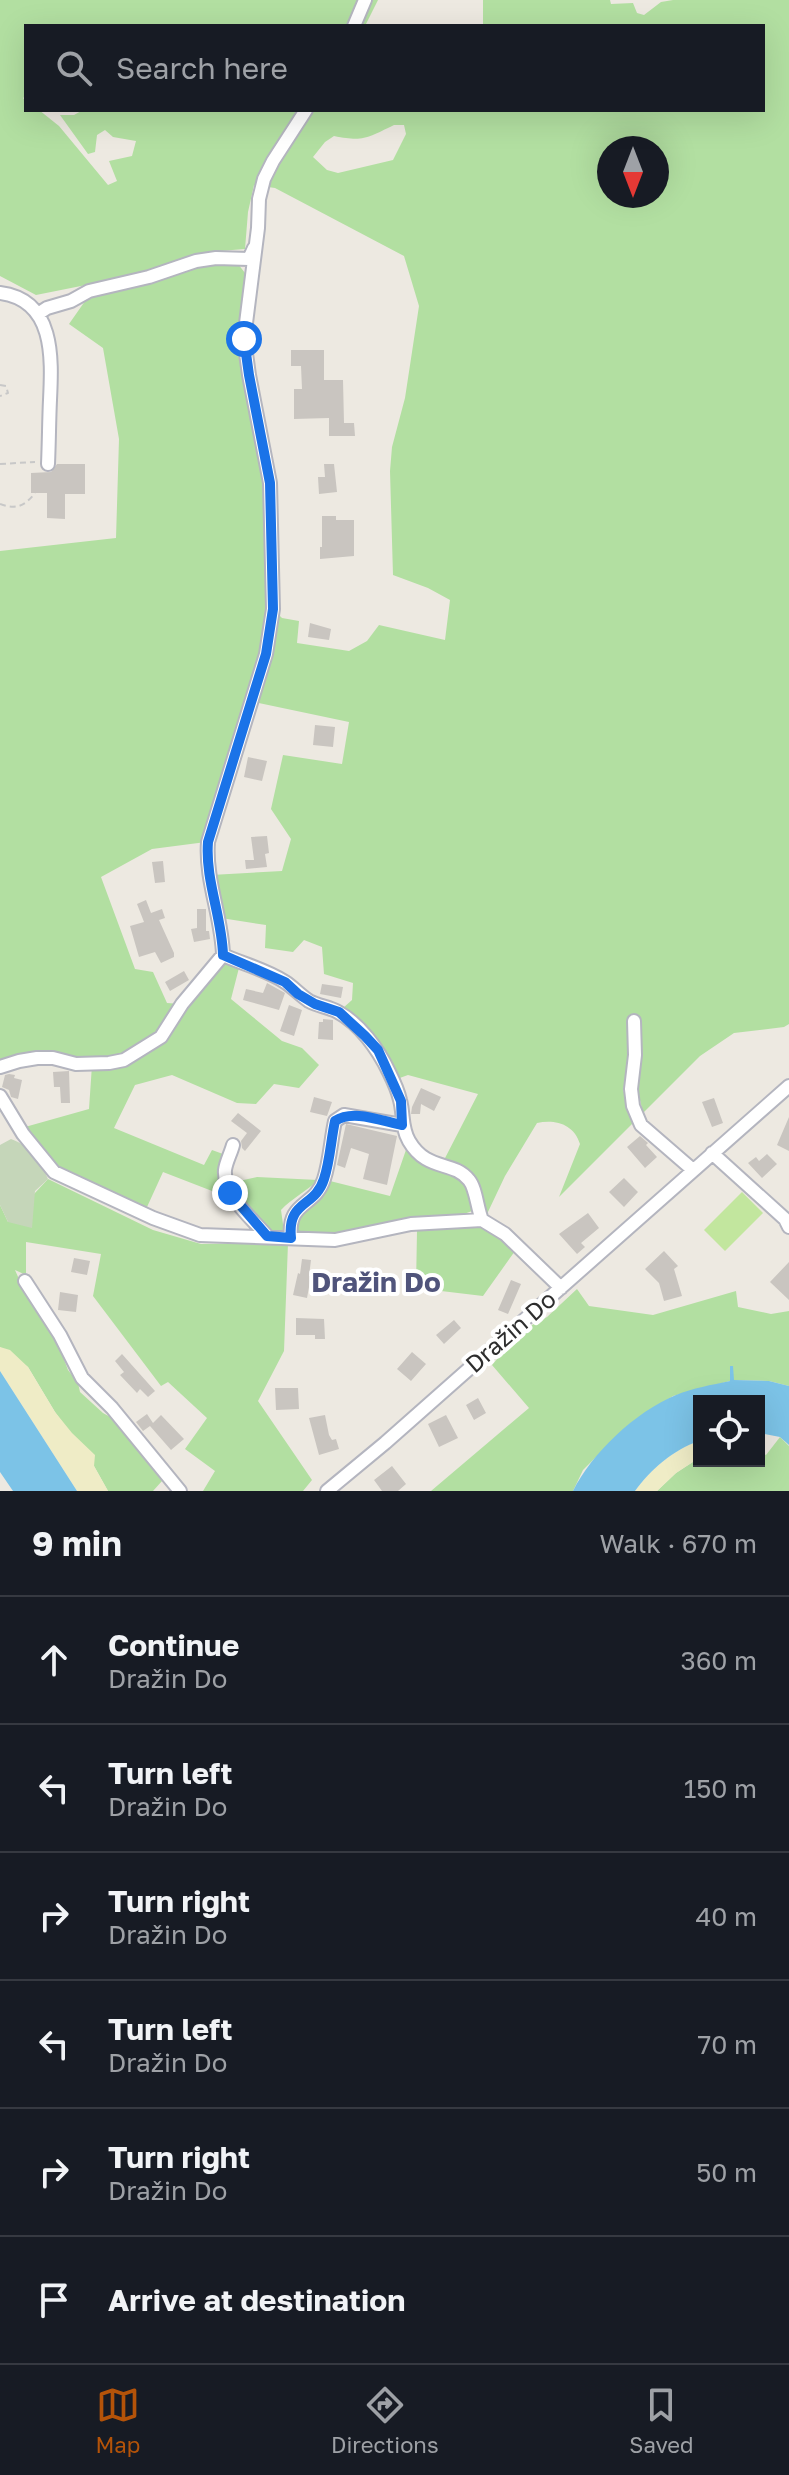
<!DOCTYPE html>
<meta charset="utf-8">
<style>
body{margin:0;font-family:"Golos Text",sans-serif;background:#242831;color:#f1f3f6}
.controls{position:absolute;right:24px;bottom:24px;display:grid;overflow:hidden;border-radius:0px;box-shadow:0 8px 32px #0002}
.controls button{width:72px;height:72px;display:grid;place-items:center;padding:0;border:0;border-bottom:2px solid #363941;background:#171b24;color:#f1f3f6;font:40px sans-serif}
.compass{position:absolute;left:597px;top:136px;width:72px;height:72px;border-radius:50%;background:#171b24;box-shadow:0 8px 32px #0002;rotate:180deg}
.stop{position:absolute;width:24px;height:24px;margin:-18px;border:6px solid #1a73e8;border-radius:50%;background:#fff}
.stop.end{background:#1a73e8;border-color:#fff;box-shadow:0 2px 8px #0008}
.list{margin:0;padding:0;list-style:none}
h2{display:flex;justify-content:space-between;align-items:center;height:104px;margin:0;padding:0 32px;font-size:34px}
h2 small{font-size:26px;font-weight:400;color:#9ea1a6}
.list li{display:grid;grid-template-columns:52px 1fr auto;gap:24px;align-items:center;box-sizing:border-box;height:128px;padding:0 32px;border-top:2px solid #363941}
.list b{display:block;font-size:30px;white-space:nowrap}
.list p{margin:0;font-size:26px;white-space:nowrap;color:#9ea1a6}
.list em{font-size:26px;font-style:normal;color:#9ea1a6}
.icon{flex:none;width:44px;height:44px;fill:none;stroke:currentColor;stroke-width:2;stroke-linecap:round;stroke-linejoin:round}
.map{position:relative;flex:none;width:789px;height:1491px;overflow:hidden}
.search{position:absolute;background:#171b24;box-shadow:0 8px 32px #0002;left:24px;right:24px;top:24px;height:88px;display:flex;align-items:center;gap:20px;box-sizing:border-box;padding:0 28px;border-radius:0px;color:#9ea1a6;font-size:30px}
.sheet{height:872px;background:#171b24}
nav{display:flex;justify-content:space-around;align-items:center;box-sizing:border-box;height:112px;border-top:2px solid #363941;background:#171b24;font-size:22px;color:#9ea1a6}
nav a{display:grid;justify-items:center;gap:4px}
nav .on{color:#b45309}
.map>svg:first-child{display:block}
.green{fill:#b2dfa1;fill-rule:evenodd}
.sand{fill:#efecc6}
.cemetery{fill:#c5d6b9}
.pitch{fill:#c2e69e}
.water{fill:#7cc3e7}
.building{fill:#c9c5c0}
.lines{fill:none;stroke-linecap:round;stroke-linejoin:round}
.minor-casing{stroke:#b4b5bf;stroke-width:16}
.path{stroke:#c8c8c8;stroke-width:2;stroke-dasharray:6 4;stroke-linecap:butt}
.minor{stroke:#fff;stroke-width:12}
.route{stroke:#1a73e8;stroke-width:10}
.labels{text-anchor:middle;stroke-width:8;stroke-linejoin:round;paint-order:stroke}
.street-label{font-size:24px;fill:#2d2d2d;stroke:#fff}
.quarter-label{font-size:28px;font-weight:bold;fill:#50547b;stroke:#fff}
</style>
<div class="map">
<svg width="789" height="1491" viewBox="0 0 789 1491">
<rect width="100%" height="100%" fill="#ede9e1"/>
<path class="green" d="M0,0H378L365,26H26V96L23,98L26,101V110H39L59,126L108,185L117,181L109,161L132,156L136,141L113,137L105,130L97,135L95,152L88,154L60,115H74L83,110H414L415,112L763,110V26H483V0H610L611,4L633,3L637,13L644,15L661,2L673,0H789V1024L784,1027L734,1033L700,1056L643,1113L637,1087L642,1030L629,1031L627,1080L623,1089L633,1123L559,1197L580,1144C574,1124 555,1119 537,1123L505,1176L487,1214L482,1210L475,1180L443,1162L478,1094L408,1075L394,1080L343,1008L352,1000L353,983L324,974L322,947L304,940L293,952L265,948L266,925L221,918L211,875L282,871L291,839L271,809L283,755L342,764L349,722L254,702L274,610L282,618L299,621L297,643L349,651L367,641L379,625L445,640L450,600L428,588L393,575L390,471L392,447L405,398L419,306L404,256L275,188L254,185L248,212L245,249L207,252L146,273L36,295L0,276ZM394,125H404L406,134L393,160L338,173L327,170L313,157L325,142L334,136C364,142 367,138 394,125ZM609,148H657V196H609Z
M216,261L238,264L245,273L240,354L267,483L270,608L266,640L232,749L226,757L225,771L206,842L152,849L101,877L135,969L153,972L167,1003L181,1004L160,1037L123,1058L0,1061V551L116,538L119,439L103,348L69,324L90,294C116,289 142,284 167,277C184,272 199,264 216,261Z
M223,956L240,964L231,999L282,1041L302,1048L319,1065L299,1088L274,1084L256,1104L237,1103L172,1075L135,1085L114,1128L204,1165L212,1150L223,1154L219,1177L225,1196L163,1172L147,1207L74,1177L56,1167L25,1127L89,1109L92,1065L143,1050Z
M407,1147L465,1179L473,1207L472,1211L456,1217L331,1235L296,1231V1219L330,1181L390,1196Z
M257,1177L318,1180C306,1192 292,1198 281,1210L284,1231H269L248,1208L230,1183Z
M48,1179L153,1230L201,1244L288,1243L284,1351L258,1401L312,1480L303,1491H203L215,1471L185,1449L207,1418L168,1382L161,1386L93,1296L101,1254L26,1242V1275L15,1270L26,1295L45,1319L56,1338L68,1370L78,1383L80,1392L103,1413L114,1419L162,1481L153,1491H108L94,1466L55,1412L28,1367L0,1347V1205L8,1222Z
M478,1226L496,1233L515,1251L483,1296L416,1288L417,1231Z
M577,1289L589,1306L653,1315L736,1291L738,1307L771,1314L789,1311V1386L769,1381L733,1380V1366L730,1381L673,1396L625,1428L583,1470L573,1491H431L529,1408L492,1365L521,1331L547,1317Z
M780,1437L789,1446V1491H657L676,1473L699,1458V1461H759V1452L766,1455Z"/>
<path class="sand" d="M0,1347L10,1350L28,1367L55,1412L72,1433L95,1455L94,1466L108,1491H77L0,1371Z
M699,1441V1458L676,1473L657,1491H635C651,1469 673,1450 699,1441Z"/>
<path class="cemetery" d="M11,1139C31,1146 40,1160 48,1179L35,1191L32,1228L8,1222L0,1205V1145Z"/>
<path class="pitch" d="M742,1192L763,1213L725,1251L704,1230Z"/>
<path class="water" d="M730,1366H733L734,1380L769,1381L789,1386V1445L780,1437L759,1433V1401H699V1441C673,1450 651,1469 635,1491H573C592,1453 635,1412 676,1395C693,1388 711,1385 730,1381Z
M0,1371L77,1491H13L0,1472Z"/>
<path class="building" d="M291,350H324V380H343L344,423H354L355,436H329V418L294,419V389H302L301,366H291Z
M57,464H85V494H65V519L47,518V493H31V473L51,472Z
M324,464H334L337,492L319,494L318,477H325Z
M322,516H336V520H354V556L320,559V547H322Z
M310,623L331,629L329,640L308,637Z
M315,725L335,727L333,747L313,745Z
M248,757L267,761L262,781L244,777Z
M267,836L269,853L265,854L267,867L246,869L245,860H254L251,837Z
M163,861L165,882L155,883L152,862Z
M146,900L151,913L162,909L165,918L159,920L174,953V957L161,963L155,952L139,957L130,926L144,922L137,904Z
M197,909H206V931H209L210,939L194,942L191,929L197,928Z
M184,971L189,980L170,991L165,982Z
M267,983L285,993L279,1010L243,1000L246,989L263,993Z
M322,984L343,987L341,998L320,994Z
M289,1005L302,1010L294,1036L280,1031Z
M323,1019L333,1020V1040L318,1039L319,1022H323Z
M69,1071L70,1103H61L60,1087H54L53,1072Z
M9,1074L15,1075L14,1078L22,1080L18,1099L11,1097L9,1090L2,1087L5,1075Z
M421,1088L441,1097L434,1111L421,1104L420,1114H411L412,1107Z
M314,1097L332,1102L327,1116L310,1112Z
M714,1098L723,1123L712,1127L702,1102Z
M238,1113L261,1131L245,1151L242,1148L241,1141L247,1133L231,1121Z
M789,1117V1151L777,1145Z
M346,1124L397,1136L387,1185L363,1179L369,1154L351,1148L345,1168L337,1165Z
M640,1136L648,1143L646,1145L657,1157L645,1168L627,1147Z
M767,1154L777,1164L762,1178L748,1163L756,1157L759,1161Z
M624,1178L638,1192L624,1207L609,1192Z
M588,1213L599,1228L581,1243L585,1247L577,1254L559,1234Z
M664,1251L678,1266L674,1269L682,1296L664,1301L659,1283L645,1269Z
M74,1258L90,1261L87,1275L71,1272Z
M302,1259L311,1260L309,1276H311L307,1298L293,1295L298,1273L300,1274Z
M789,1262V1300L770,1282Z
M511,1280L521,1284L508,1314L498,1310Z
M60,1292L78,1295L76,1312L58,1310Z
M296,1318L324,1319L325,1339H315V1335H296Z
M454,1320L461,1328L444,1344L436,1335Z
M412,1352L426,1364L411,1381L397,1369Z
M122,1354L155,1391L148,1397L140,1389L137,1393L120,1375L124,1372L115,1361Z
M275,1388H298L299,1409L276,1410Z
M478,1398L486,1413L474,1420L466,1405Z
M147,1414L153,1423L161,1415L184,1439L171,1450L150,1426L143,1431L136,1422Z
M325,1415L329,1435L332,1440L336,1439L339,1449L319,1455L309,1418Z
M446,1415L458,1438L439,1447L428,1424Z
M392,1466L406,1484L398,1491H382L374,1480Z"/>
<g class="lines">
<g class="minor-casing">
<path id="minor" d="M354,26L365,0
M306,110L273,161L264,179L259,199L258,228L244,339L249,375L270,483L273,609L266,654L208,842C205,880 222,917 223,955C243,964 267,970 285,982C294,988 300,995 309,1001C318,1006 329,1007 338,1012C360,1024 378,1049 389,1072C393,1080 398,1091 400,1100C404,1115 401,1127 409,1141C427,1172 453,1160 469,1180C476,1188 477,1208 482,1220
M0,293C55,300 52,358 50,400C49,421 49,442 48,464
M38,314L47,308L71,301L89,291L149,277L196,261L216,258L249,259L254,248
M634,1021L635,1055L631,1089L633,1106L641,1125L693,1170
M0,1067L19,1061L37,1058H53L76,1064L109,1063L124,1060L161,1037L182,1004L223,955
M0,1096L23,1134L54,1172L153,1218L200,1235L335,1240L411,1224L482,1220
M233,1145C231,1153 226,1162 225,1170C223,1196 252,1218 267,1236
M712,1153L785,1219L789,1227
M482,1220L505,1234L561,1288
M291,1238C287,1200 315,1208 324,1179C330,1161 331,1139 335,1121L344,1115L402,1125
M25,1281L60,1335L82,1378L112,1408L180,1491
M327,1491L385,1443L789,1086"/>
</g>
<path class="path" d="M0,385L6,386L8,393L0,396
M0,464L35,462
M0,504C16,510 25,506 35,493"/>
<use href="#minor" class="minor"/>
</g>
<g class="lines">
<path class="route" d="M230,1193L267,1236L291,1238C287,1200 315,1208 324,1179C330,1161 331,1139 335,1121C353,1109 381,1121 402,1125L401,1101L378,1050L365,1036L339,1012L315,1004L298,994L285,982L223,955C222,917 205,880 208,842L266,654L273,609L270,483L249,375L244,339"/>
</g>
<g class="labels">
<g class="street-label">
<text transform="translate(511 1332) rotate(-41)" y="8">Dražin Do</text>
</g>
<g class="quarter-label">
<text x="376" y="1292">Dražin Do</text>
</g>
</g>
</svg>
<div class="controls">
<button><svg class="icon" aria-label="locate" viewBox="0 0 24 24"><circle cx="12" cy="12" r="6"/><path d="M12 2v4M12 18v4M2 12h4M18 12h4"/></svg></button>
</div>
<svg class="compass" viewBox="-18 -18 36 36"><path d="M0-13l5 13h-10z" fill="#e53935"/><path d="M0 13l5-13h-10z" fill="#9ea1a6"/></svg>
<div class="stop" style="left:244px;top:339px"></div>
<div class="stop end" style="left:230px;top:1193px"></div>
<div class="search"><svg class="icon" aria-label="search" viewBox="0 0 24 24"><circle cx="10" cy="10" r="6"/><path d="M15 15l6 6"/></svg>Search here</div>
</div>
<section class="sheet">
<h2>9 min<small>Walk · 670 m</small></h2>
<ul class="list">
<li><svg class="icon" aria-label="ahead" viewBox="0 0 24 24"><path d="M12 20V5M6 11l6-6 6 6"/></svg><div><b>Continue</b><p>Dražin Do</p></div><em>360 m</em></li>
<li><svg class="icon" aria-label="left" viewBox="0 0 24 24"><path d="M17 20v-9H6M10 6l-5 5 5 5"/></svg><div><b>Turn left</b><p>Dražin Do</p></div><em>150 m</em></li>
<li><svg class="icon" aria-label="right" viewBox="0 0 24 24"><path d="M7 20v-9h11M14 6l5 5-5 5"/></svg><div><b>Turn right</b><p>Dražin Do</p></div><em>40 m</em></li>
<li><svg class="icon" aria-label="left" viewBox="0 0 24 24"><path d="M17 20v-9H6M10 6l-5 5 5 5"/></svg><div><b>Turn left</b><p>Dražin Do</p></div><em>70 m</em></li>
<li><svg class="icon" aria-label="right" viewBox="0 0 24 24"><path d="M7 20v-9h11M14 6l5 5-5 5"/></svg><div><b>Turn right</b><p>Dražin Do</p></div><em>50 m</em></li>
<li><svg class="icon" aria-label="arrive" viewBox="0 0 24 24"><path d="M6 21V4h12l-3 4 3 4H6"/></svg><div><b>Arrive at destination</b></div></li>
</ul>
</section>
<nav>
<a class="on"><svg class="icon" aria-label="map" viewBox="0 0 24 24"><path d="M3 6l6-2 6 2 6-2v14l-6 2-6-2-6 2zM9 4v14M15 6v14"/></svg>Map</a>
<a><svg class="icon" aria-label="directions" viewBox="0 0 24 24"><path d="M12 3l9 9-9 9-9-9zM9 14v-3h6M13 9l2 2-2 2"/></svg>Directions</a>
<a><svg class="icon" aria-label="saved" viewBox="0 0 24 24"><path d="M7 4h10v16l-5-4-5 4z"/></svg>Saved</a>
</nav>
